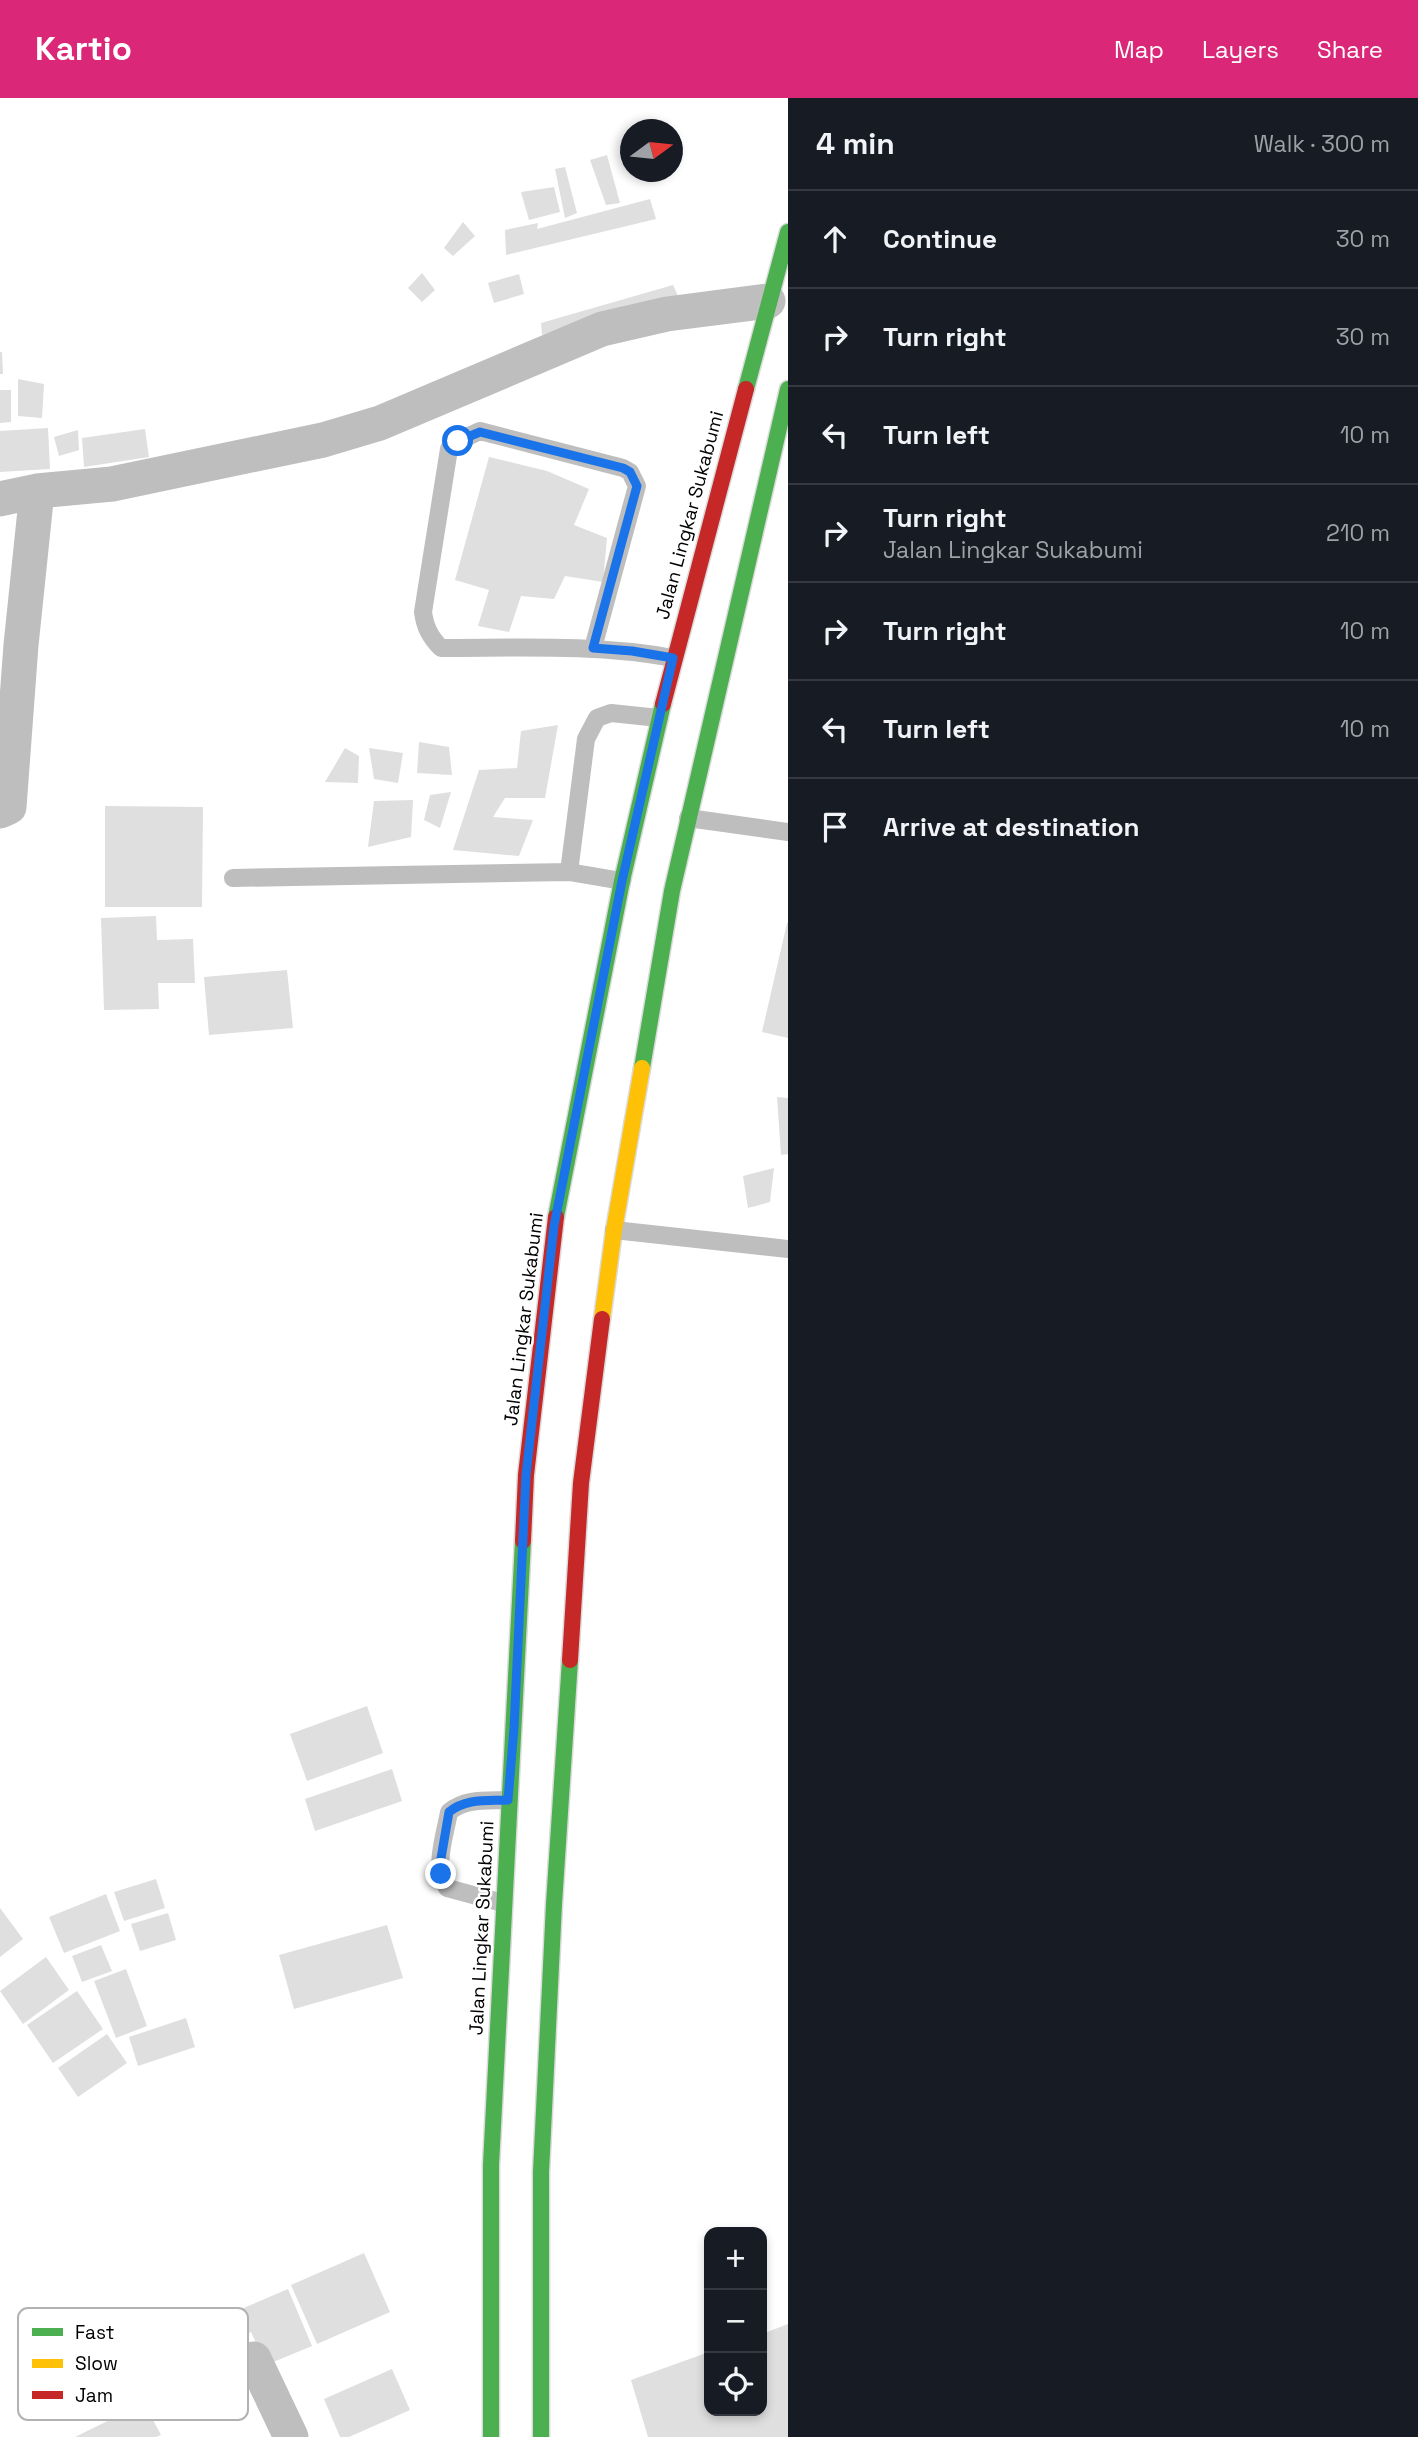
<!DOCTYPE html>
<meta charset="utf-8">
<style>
body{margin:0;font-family:"Space Grotesk",sans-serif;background:#20242c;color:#f1f3f6}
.controls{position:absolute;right:21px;bottom:21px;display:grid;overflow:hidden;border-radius:14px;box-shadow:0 4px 10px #0003}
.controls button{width:63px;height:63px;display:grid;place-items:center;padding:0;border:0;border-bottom:2px solid #363941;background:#171b24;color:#f1f3f6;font:35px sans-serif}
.compass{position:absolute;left:620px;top:21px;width:63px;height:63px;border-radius:50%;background:#171b24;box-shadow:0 4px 10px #0003;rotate:75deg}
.stop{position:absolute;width:21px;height:21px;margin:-16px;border:5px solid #1a73e8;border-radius:50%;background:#fff}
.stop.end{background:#1a73e8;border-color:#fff;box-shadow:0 2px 7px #0008}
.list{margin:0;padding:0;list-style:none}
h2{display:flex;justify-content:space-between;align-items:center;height:91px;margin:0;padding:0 28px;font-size:30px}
h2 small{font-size:23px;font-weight:400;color:#9ea1a6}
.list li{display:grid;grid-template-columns:46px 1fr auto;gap:21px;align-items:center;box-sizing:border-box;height:98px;padding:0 28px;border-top:2px solid #363941}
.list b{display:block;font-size:26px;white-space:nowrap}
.list p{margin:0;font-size:23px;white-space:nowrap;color:#9ea1a6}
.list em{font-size:23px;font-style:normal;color:#9ea1a6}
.icon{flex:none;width:38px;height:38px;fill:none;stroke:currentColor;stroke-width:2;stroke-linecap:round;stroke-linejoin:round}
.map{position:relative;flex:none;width:788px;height:2339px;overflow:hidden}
header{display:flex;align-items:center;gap:42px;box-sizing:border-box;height:98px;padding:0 35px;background:#db2777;color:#fff}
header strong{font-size:33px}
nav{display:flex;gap:38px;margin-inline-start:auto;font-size:24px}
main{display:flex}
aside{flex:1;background:#171b24}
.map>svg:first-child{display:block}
.building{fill:#dfdfdf}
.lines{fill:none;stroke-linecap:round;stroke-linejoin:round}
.fast-casing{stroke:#dbdbdb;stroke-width:19}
.slow-casing{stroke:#dbdbdb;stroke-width:19}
.jam-casing{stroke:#dbdbdb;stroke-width:19}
.lane{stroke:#bebebe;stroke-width:18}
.street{stroke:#bebebe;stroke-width:35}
.fast{stroke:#4caf50;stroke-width:16}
.slow{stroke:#ffc107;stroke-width:16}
.jam{stroke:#c62828;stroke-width:16}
.route{stroke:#1a73e8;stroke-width:9}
.labels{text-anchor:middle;stroke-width:5;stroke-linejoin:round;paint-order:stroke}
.street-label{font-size:19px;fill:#000;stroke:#fff}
.key{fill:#fff;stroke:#b2b2b2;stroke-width:2}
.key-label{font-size:19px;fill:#000}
</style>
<header>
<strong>Kartio</strong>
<nav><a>Map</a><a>Layers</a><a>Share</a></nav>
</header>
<main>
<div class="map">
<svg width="788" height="2339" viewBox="0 0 788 2339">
<rect width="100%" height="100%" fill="#fff"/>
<path class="building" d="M607,57L620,105L606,107L590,62Z
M565,69L577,115L565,120L555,71Z
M554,89L560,114L529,122L521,94Z
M650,101L656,121L506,157L505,132L538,125L537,131Z
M463,124L475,138L453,158L444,150Z
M422,175L435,192L422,204L408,190Z
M519,176L524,196L494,205L488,185Z
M673,187L679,200L542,237L541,225Z
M0,254H2L3,276H0Z
M18,281L44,286L42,320L18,318Z
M0,292H11V324L0,325Z
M48,330L50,371L0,374V333Z
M145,331L149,359L84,369L82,340Z
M78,332L79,352L59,358L54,339Z
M489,359L547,373L589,391L574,427L607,440L603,484L565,478L554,501L521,498L509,534L478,528L489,492L455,482Z
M558,627L545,700H505L493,719L533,722L519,758L453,752L479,672L517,670L521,633Z
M419,644L449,649L452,677L417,675Z
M345,650L359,658L358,685L325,684Z
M369,650L403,655L398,685L374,681Z
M451,694L440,730L424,722L430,697Z
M413,702L411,739L368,749L374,703Z
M105,708L203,709L202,809H105Z
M156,818L157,842L193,841L195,885H158L159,911L104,912L101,820Z
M787,825H788V940L762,934Z
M287,872L293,930L209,937L204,879Z
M777,999L788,1000V1056L781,1057Z
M774,1070L770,1104L748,1110L743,1078Z
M367,1608L383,1655L307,1683L290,1636Z
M392,1671L402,1703L315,1733L305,1701Z
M156,1781L165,1810L124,1823L114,1794Z
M106,1796L120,1833L64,1855L49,1819Z
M0,1810L23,1841L0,1859Z
M168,1815L176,1842L140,1853L131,1826Z
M387,1827L403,1880L294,1911L279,1857Z
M101,1847L112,1873L82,1884L72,1858Z
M46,1859L69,1892L23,1926L0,1893Z
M126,1871L147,1928L116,1940L94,1883Z
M77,1893L103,1931L53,1965L27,1927Z
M186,1920L195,1949L138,1968L129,1939Z
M107,1936L127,1965L78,1999L58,1970Z
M364,2155L390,2214L317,2246L291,2187Z
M288,2191L312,2248L266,2267L251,2234L229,2243L220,2220Z
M788,2226V2339H648L631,2282L709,2254V2313H762V2236Z
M392,2271L410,2312L349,2339H340L324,2301Z
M144,2305L161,2337L156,2339H75Z"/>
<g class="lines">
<g class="fast-casing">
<path id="fast" d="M746,291L788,134
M642,970L672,793L788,291
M556,1119L622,783L663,606
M491,2339V2067L523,1443
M541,2339V2074L554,1806L570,1562"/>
</g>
<g class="slow-casing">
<path id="slow" d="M602,1221L614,1132L642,970"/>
</g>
<g class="jam-casing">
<path id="jam" d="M663,606L746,291
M523,1443L526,1377L556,1119
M570,1562L581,1385L602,1221"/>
</g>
<path class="lane" d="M593,550L637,388L630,374L623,370L480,333L458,343L449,351L423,514C425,529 430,539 441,550C518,550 596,546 673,560
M688,720L788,734
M569,774L586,641L597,620L611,615L659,620
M233,780L569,774L622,783
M614,1132L788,1151
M503,1805L447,1790C433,1768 445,1738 449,1714C466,1700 487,1703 508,1702"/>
<path class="street" d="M0,401L37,393L112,386L323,342L380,325L602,231L667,216L768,203
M0,713L9,709L21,547L37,393
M254,2261L291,2339"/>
<use href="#fast" class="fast"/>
<use href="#slow" class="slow"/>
<use href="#jam" class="jam"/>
</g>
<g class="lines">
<path class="route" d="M441,1776L440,1766L449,1714C466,1700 487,1703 508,1702L514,1630L526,1377L554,1128L622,783L673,560L632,553L593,550L637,388L630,374L623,370L480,334L458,343"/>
</g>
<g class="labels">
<g class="street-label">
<text transform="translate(689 417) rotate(-75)" y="7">Jalan Lingkar Sukabumi</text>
<text transform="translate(523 1221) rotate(-83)" y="7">Jalan Lingkar Sukabumi</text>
<text transform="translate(481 1830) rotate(-87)" y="7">Jalan Lingkar Sukabumi</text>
</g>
</g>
<rect x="18" y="2210" width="230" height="112" rx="10" class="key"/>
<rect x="32" y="2230" width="31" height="8" fill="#4caf50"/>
<rect x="32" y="2261" width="31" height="9" fill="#ffc107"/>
<rect x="32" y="2293" width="31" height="8" fill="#c62828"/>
<g class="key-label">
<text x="75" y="2241">Fast</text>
<text x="75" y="2272">Slow</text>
<text x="75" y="2304">Jam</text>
</g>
</svg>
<div class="controls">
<button>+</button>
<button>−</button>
<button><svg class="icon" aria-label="locate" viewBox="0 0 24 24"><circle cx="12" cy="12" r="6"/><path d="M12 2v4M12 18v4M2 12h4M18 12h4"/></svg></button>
</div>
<svg class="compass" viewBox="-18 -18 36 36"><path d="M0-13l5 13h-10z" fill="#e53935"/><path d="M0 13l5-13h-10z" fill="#9ea1a6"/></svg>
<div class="stop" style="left:458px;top:343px"></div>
<div class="stop end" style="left:441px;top:1776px"></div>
</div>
<aside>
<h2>4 min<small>Walk · 300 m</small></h2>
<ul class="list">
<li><svg class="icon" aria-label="ahead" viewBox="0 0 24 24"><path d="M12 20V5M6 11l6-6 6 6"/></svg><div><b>Continue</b></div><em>30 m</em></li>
<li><svg class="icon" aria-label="right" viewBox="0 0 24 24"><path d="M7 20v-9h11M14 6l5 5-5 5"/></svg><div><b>Turn right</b></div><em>30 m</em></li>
<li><svg class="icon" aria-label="left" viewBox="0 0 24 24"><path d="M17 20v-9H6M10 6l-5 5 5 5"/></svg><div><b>Turn left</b></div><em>10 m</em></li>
<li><svg class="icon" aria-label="right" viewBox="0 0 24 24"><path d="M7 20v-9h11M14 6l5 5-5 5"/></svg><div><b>Turn right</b><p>Jalan Lingkar Sukabumi</p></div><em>210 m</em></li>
<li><svg class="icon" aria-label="right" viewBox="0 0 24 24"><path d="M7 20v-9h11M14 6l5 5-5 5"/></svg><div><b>Turn right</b></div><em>10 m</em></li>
<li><svg class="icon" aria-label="left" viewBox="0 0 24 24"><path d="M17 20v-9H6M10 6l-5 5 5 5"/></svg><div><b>Turn left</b></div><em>10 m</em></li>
<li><svg class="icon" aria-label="arrive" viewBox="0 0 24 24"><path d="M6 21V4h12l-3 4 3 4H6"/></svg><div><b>Arrive at destination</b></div></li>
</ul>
</aside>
</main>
